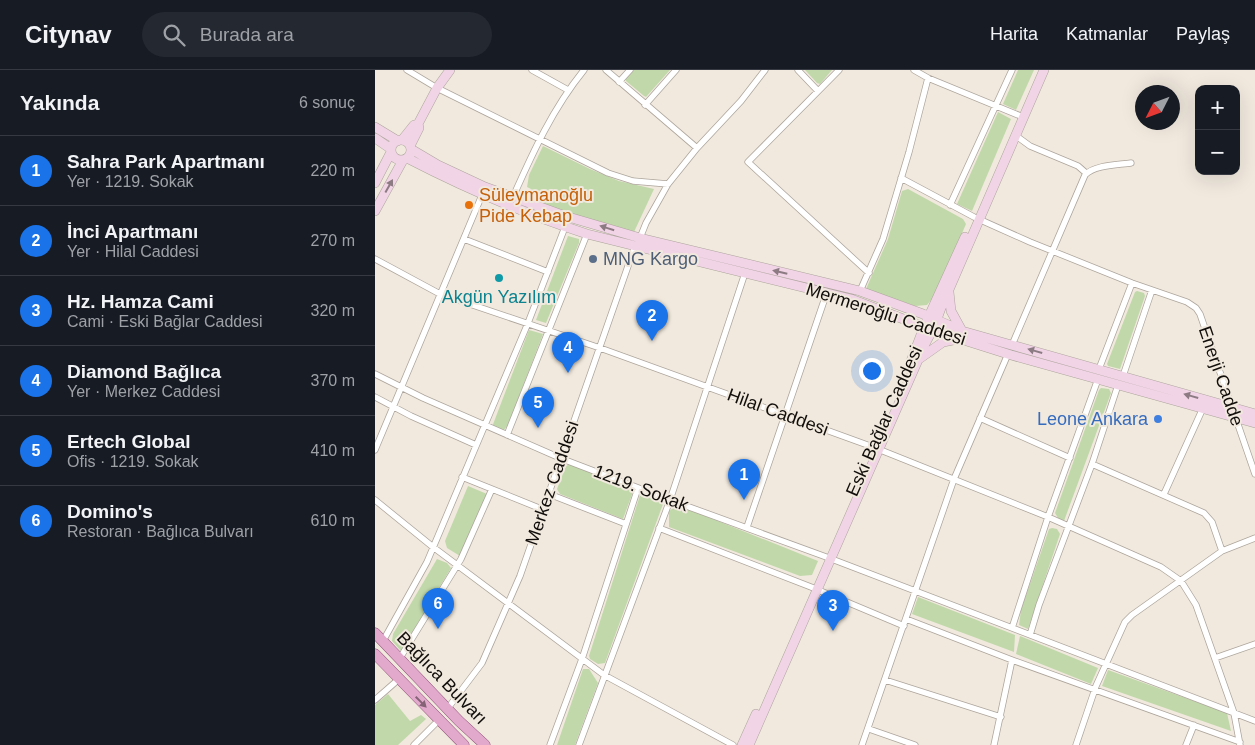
<!DOCTYPE html>
<html lang="tr">
<meta charset="utf-8">
<style>
body{margin:0;font-family:Helvetica,sans-serif;background:#242831;color:#f1f3f6}
.controls{position:absolute;right:15px;top:15px;display:grid;overflow:hidden;border-radius:10px;box-shadow:0 5px 20px #0002}
.controls button{width:45px;height:45px;display:grid;place-items:center;padding:0;border:0;border-bottom:1px solid #363941;background:#171b24;color:#f1f3f6;font:25px sans-serif}
.compass{position:absolute;left:760px;top:15px;width:45px;height:45px;border-radius:50%;background:#171b24;box-shadow:0 5px 20px #0002;rotate:228deg}
.you{position:absolute;left:496px;top:300px;width:18px;height:18px;margin:-12px;border:4px solid #fff;border-radius:50%;background:#1a73e8;box-shadow:0 0 0 8px #1a73e833}
.badge{display:grid;place-items:center;width:32px;height:32px;border-radius:50%;background:#1a73e8;color:#fff;font-size:16px;font-weight:700}
.pin{position:absolute;translate:-50% -41px;filter:drop-shadow(0 1px 2px #0008)}
.pin::after{content:'';position:absolute;top:26px;width:18px;height:15px;background:inherit;clip-path:polygon(0 0,100% 0,50% 100%)}
.list{margin:0;padding:0;list-style:none}
h2{display:flex;justify-content:space-between;align-items:center;height:65px;margin:0;padding:0 20px;font-size:21px}
h2 small{font-size:16px;font-weight:400;color:#9ea1a6}
.list li{display:grid;grid-template-columns:32px 1fr auto;gap:15px;align-items:center;box-sizing:border-box;height:70px;padding:0 20px;border-top:1px solid #363941}
.list b{display:block;font-size:19px;white-space:nowrap}
.list p{margin:0;font-size:16px;white-space:nowrap;color:#9ea1a6}
.list em{font-size:16px;font-style:normal;color:#9ea1a6}
.icon{flex:none;width:28px;height:28px;fill:none;stroke:currentColor;stroke-width:2;stroke-linecap:round;stroke-linejoin:round}
.map{position:relative;flex:none;width:880px;height:675px;overflow:hidden}
header{display:flex;align-items:center;gap:30px;box-sizing:border-box;height:70px;padding:0 25px;background:#171b24;border-bottom:1px solid #363941}
header strong{font-size:24px}
nav{display:flex;gap:28px;margin-inline-start:auto;font-size:18px}
.search{width:350px;height:45px;background:#242831;display:flex;align-items:center;gap:12px;box-sizing:border-box;padding:0 18px;border-radius:28px;color:#9ea1a6;font-size:19px}
main{display:flex}
aside{flex:1;background:#171b24}
.map>svg:first-child{display:block}
.green{fill:#c1d9aa}
.lines{fill:none;stroke-linecap:round;stroke-linejoin:round}
.street-casing{stroke:#ada59c;stroke-width:7}
.secondary-casing{stroke:#ada59c;stroke-width:10}
.primary-casing{stroke:#8c4d74;stroke-width:11}
.street{stroke:#fff;stroke-width:5.5}
.secondary{stroke:#f1d4e6;stroke-width:9}
.primary{stroke:#e2a9cd;stroke-width:10}
.oneway{fill:#8c7b83}
.oneway2{fill:#846376}
.food-dot{fill:#e8710a;stroke:#f1e9de;stroke-width:2}
.service-dot{fill:#5c6f8a;stroke:#f1e9de;stroke-width:2}
.culture-dot{fill:#0f9aa8;stroke:#f1e9de;stroke-width:2}
.shop-dot{fill:#3f7fe0;stroke:#f1e9de;stroke-width:2}
.labels{text-anchor:middle;stroke-width:4;stroke-linejoin:round;paint-order:stroke}
.food-label{font-size:18px;fill:#c56008;stroke:#f1e9de;text-anchor:start}
.service-label{font-size:18px;fill:#4e5e75;stroke:#f1e9de;text-anchor:start}
.culture-label{font-size:18px;fill:#0d838f;stroke:#f1e9de}
.street-label{font-size:18px;fill:#110e0b;stroke:#f1e9de}
.shop-label{font-size:18px;fill:#366cbe;stroke:#f1e9de;text-anchor:end}
</style>
<header>
<strong>Citynav</strong>
<div class="search"><svg class="icon" aria-label="search" viewBox="0 0 24 24"><circle cx="10" cy="10" r="6"/><path d="M15 15l6 6"/></svg>Burada ara</div>
<nav><a>Harita</a><a>Katmanlar</a><a>Paylaş</a></nav>
</header>
<main>
<aside>
<h2>Yakında<small>6 sonuç</small></h2>
<ul class="list">
<li><span class="badge">1</span><div><b>Sahra Park Apartmanı</b><p>Yer · 1219. Sokak</p></div><em>220 m</em></li>
<li><span class="badge">2</span><div><b>İnci Apartmanı</b><p>Yer · Hilal Caddesi</p></div><em>270 m</em></li>
<li><span class="badge">3</span><div><b>Hz. Hamza Cami</b><p>Cami · Eski Bağlar Caddesi</p></div><em>320 m</em></li>
<li><span class="badge">4</span><div><b>Diamond Bağlıca</b><p>Yer · Merkez Caddesi</p></div><em>370 m</em></li>
<li><span class="badge">5</span><div><b>Ertech Global</b><p>Ofis · 1219. Sokak</p></div><em>410 m</em></li>
<li><span class="badge">6</span><div><b>Domino's</b><p>Restoran · Bağlıca Bulvarı</p></div><em>610 m</em></li>
</ul>
</aside>
<div class="map">
<svg width="880" height="675" viewBox="0 0 880 675">
<rect width="100%" height="100%" fill="#f1e9de"/>
<path class="green" d="M259,0H295L271,27L269,26L251,11V9Z
M430,0H457L445,14L442,13Z
M643,0H659L641,40L628,34Z
M623,42L636,49L597,141L582,134Z
M168,76L215,99L244,111L279,119L259,162L238,157L152,129L156,119L152,117L154,105Z
M533,119L588,149L591,154L561,224L552,235L540,236L491,219L513,169L527,121Z
M193,166L204,169V173L171,253L161,250Z
M762,221L769,223L770,226L745,299L733,296L732,294L760,222Z
M154,260L168,264L133,355L129,360L117,357Z
M726,318L734,319L736,323L689,451L683,448L680,443L724,320Z
M195,394L259,419L248,449L185,424L182,419L191,396Z
M93,416L112,424L85,486L72,478L70,471Z
M266,422L286,429L288,434L230,593L223,594L215,589L214,586Z
M303,435L443,491L437,505L425,506L294,457V441Z
M677,458L682,459L685,464L653,559L644,555L646,540L674,459Z
M62,489L72,493L76,498L26,581L17,571L18,564Z
M543,527L640,565L639,582L537,544Z
M645,566L723,598L716,614L641,584Z
M208,599H214L223,613L200,675H182Z
M733,600L852,643L856,661L727,616Z
M13,624L35,651L46,645L51,649L23,675H0V635Z"/>
<g class="lines">
<g class="street-casing">
<path id="street" d="M32,0L62,18L233,103L258,111L293,114
M157,0L193,20
M231,0L322,78
M423,0L443,21
M464,0L373,92L494,203
M539,0L553,8L648,47
M244,12L255,0
M270,35L301,0
M640,65L655,76L703,96L711,103
M526,108L599,147L655,172L757,213L812,232L821,238L825,244L880,404
M138,127C158,82 178,38 209,0
M575,135L637,0
M265,168L271,153L293,114L322,78L366,31L390,0
M89,169L173,202
M0,189L65,224L225,278L498,377L673,447L786,497L806,511L821,535L859,643L865,675
M485,221L508,169L534,82L553,8
M637,275L710,105C719,95 742,95 756,93
M724,299L757,213
M0,304L48,328L185,388L295,430L454,488L880,651
M748,306L777,220
M0,327L36,346L101,375
M605,348L695,388
M132,365L212,164
M0,380L107,125
M717,394L829,443L837,452L847,481
M87,407L169,440
M174,424L251,454
M789,424L828,338
M0,430L58,477L229,605L358,675
M372,457L452,222
M284,458L436,517L529,556
M531,549L637,590L865,672
M637,558L673,447L723,309
M655,565L664,535L717,394L743,315
M8,571L52,492L153,253L190,157
M25,588L86,489L117,419
M840,588L880,574
M510,610L626,647
M0,630L24,609
M73,638L107,593L145,506L260,176
M494,659L540,675
M39,675L64,650
M175,675L207,589L263,418
M204,675L295,430L370,203
M487,675L579,409L633,284
M619,675L637,590
M701,675L721,616L750,552L757,545L847,481L880,468
M811,675L819,655"/>
</g>
<g class="secondary-casing">
<path id="secondary" d="M0,57L23,71
M0,68L16,79
M27,70L39,55L43,54
M16 80a10 10 0 1 1 20 0a10 10 0 1 1-20 0Z
M35,76L44,58L43,54L62,18L75,0
M36,79L63,95L110,117L190,146L265,168L485,221L548,244L587,261L880,344
M32,88C90,118 150,144 212,164L476,229L557,260L636,285L880,353
M0,113L16,82
M0,141L28,90
M574,222L576,241L587,261
M544,289L568,272L583,269
M536,291L549,257L590,167
M367,675L381,644
M374,675L550,274L559,257L566,238L669,0"/>
</g>
<g class="primary-casing">
<path id="primary" d="M0,563L84,651L110,675
M0,584L89,675"/>
</g>
<use href="#street" class="street"/>
<use href="#secondary" class="secondary"/>
<use href="#primary" class="primary"/>
</g>
<defs><path id="oneway-solid" d="M-6-.8H1V-3.2L6.5 0L1 3.2V.8H-6Z" transform="scale(1.25)"/></defs>
<g class="oneway">
<use href="#oneway-solid" transform="translate(14 116) rotate(-61)"/>
<use href="#oneway-solid" transform="translate(232 158) rotate(-163)"/>
<use href="#oneway-solid" transform="translate(405 202) rotate(-167)"/>
<use href="#oneway-solid" transform="translate(660 281) rotate(-164)"/>
<use href="#oneway-solid" transform="translate(816 326) rotate(-164)"/>
</g>
<use class="oneway2" href="#oneway-solid" transform="translate(46 632) rotate(45)"/>
<circle class="food-dot" cx="94" cy="135" r="5"/>
<circle class="service-dot" cx="218" cy="189" r="5"/>
<circle class="culture-dot" cx="124" cy="208" r="5"/>
<circle class="shop-dot" cx="783" cy="349" r="5"/>
<g class="labels">
<g class="food-label">
<text x="104" y="131">Süleymanoğlu<tspan x="104" dy="21">Pide Kebap</tspan></text>
</g>
<g class="service-label">
<text x="228" y="195">MNG Kargo</text>
</g>
<g class="culture-label">
<text x="124" y="233">Akgün Yazılım</text>
</g>
<g class="street-label">
<text transform="translate(511 244) rotate(18)" y="6">Mermeroğlu Caddesi</text>
<text transform="translate(846 306) rotate(71)" y="6">Enerji Cadde</text>
<text transform="translate(403 342) rotate(20)" y="6">Hilal Caddesi</text>
<text transform="translate(509 351) rotate(-66)" y="6">Eski Bağlar Caddesi</text>
<text transform="translate(177 413) rotate(-71)" y="6">Merkez Caddesi</text>
<text transform="translate(266 418) rotate(21)" y="6">1219. Sokak</text>
<text transform="translate(67 608) rotate(46)" y="6">Bağlıca Bulvarı</text>
</g>
<g class="shop-label">
<text x="773" y="355">Leone Ankara</text>
</g>
</g>
</svg>
<div class="controls">
<button>+</button>
<button>−</button>
</div>
<svg class="compass" viewBox="-18 -18 36 36"><path d="M0-13l5 13h-10z" fill="#e53935"/><path d="M0 13l5-13h-10z" fill="#9ea1a6"/></svg>
<div class="you"></div>
<div class="pin badge" style="left:369px;top:430px">1</div>
<div class="pin badge" style="left:277px;top:271px">2</div>
<div class="pin badge" style="left:458px;top:561px">3</div>
<div class="pin badge" style="left:193px;top:303px">4</div>
<div class="pin badge" style="left:163px;top:358px">5</div>
<div class="pin badge" style="left:63px;top:559px">6</div>
</div>
</main>
